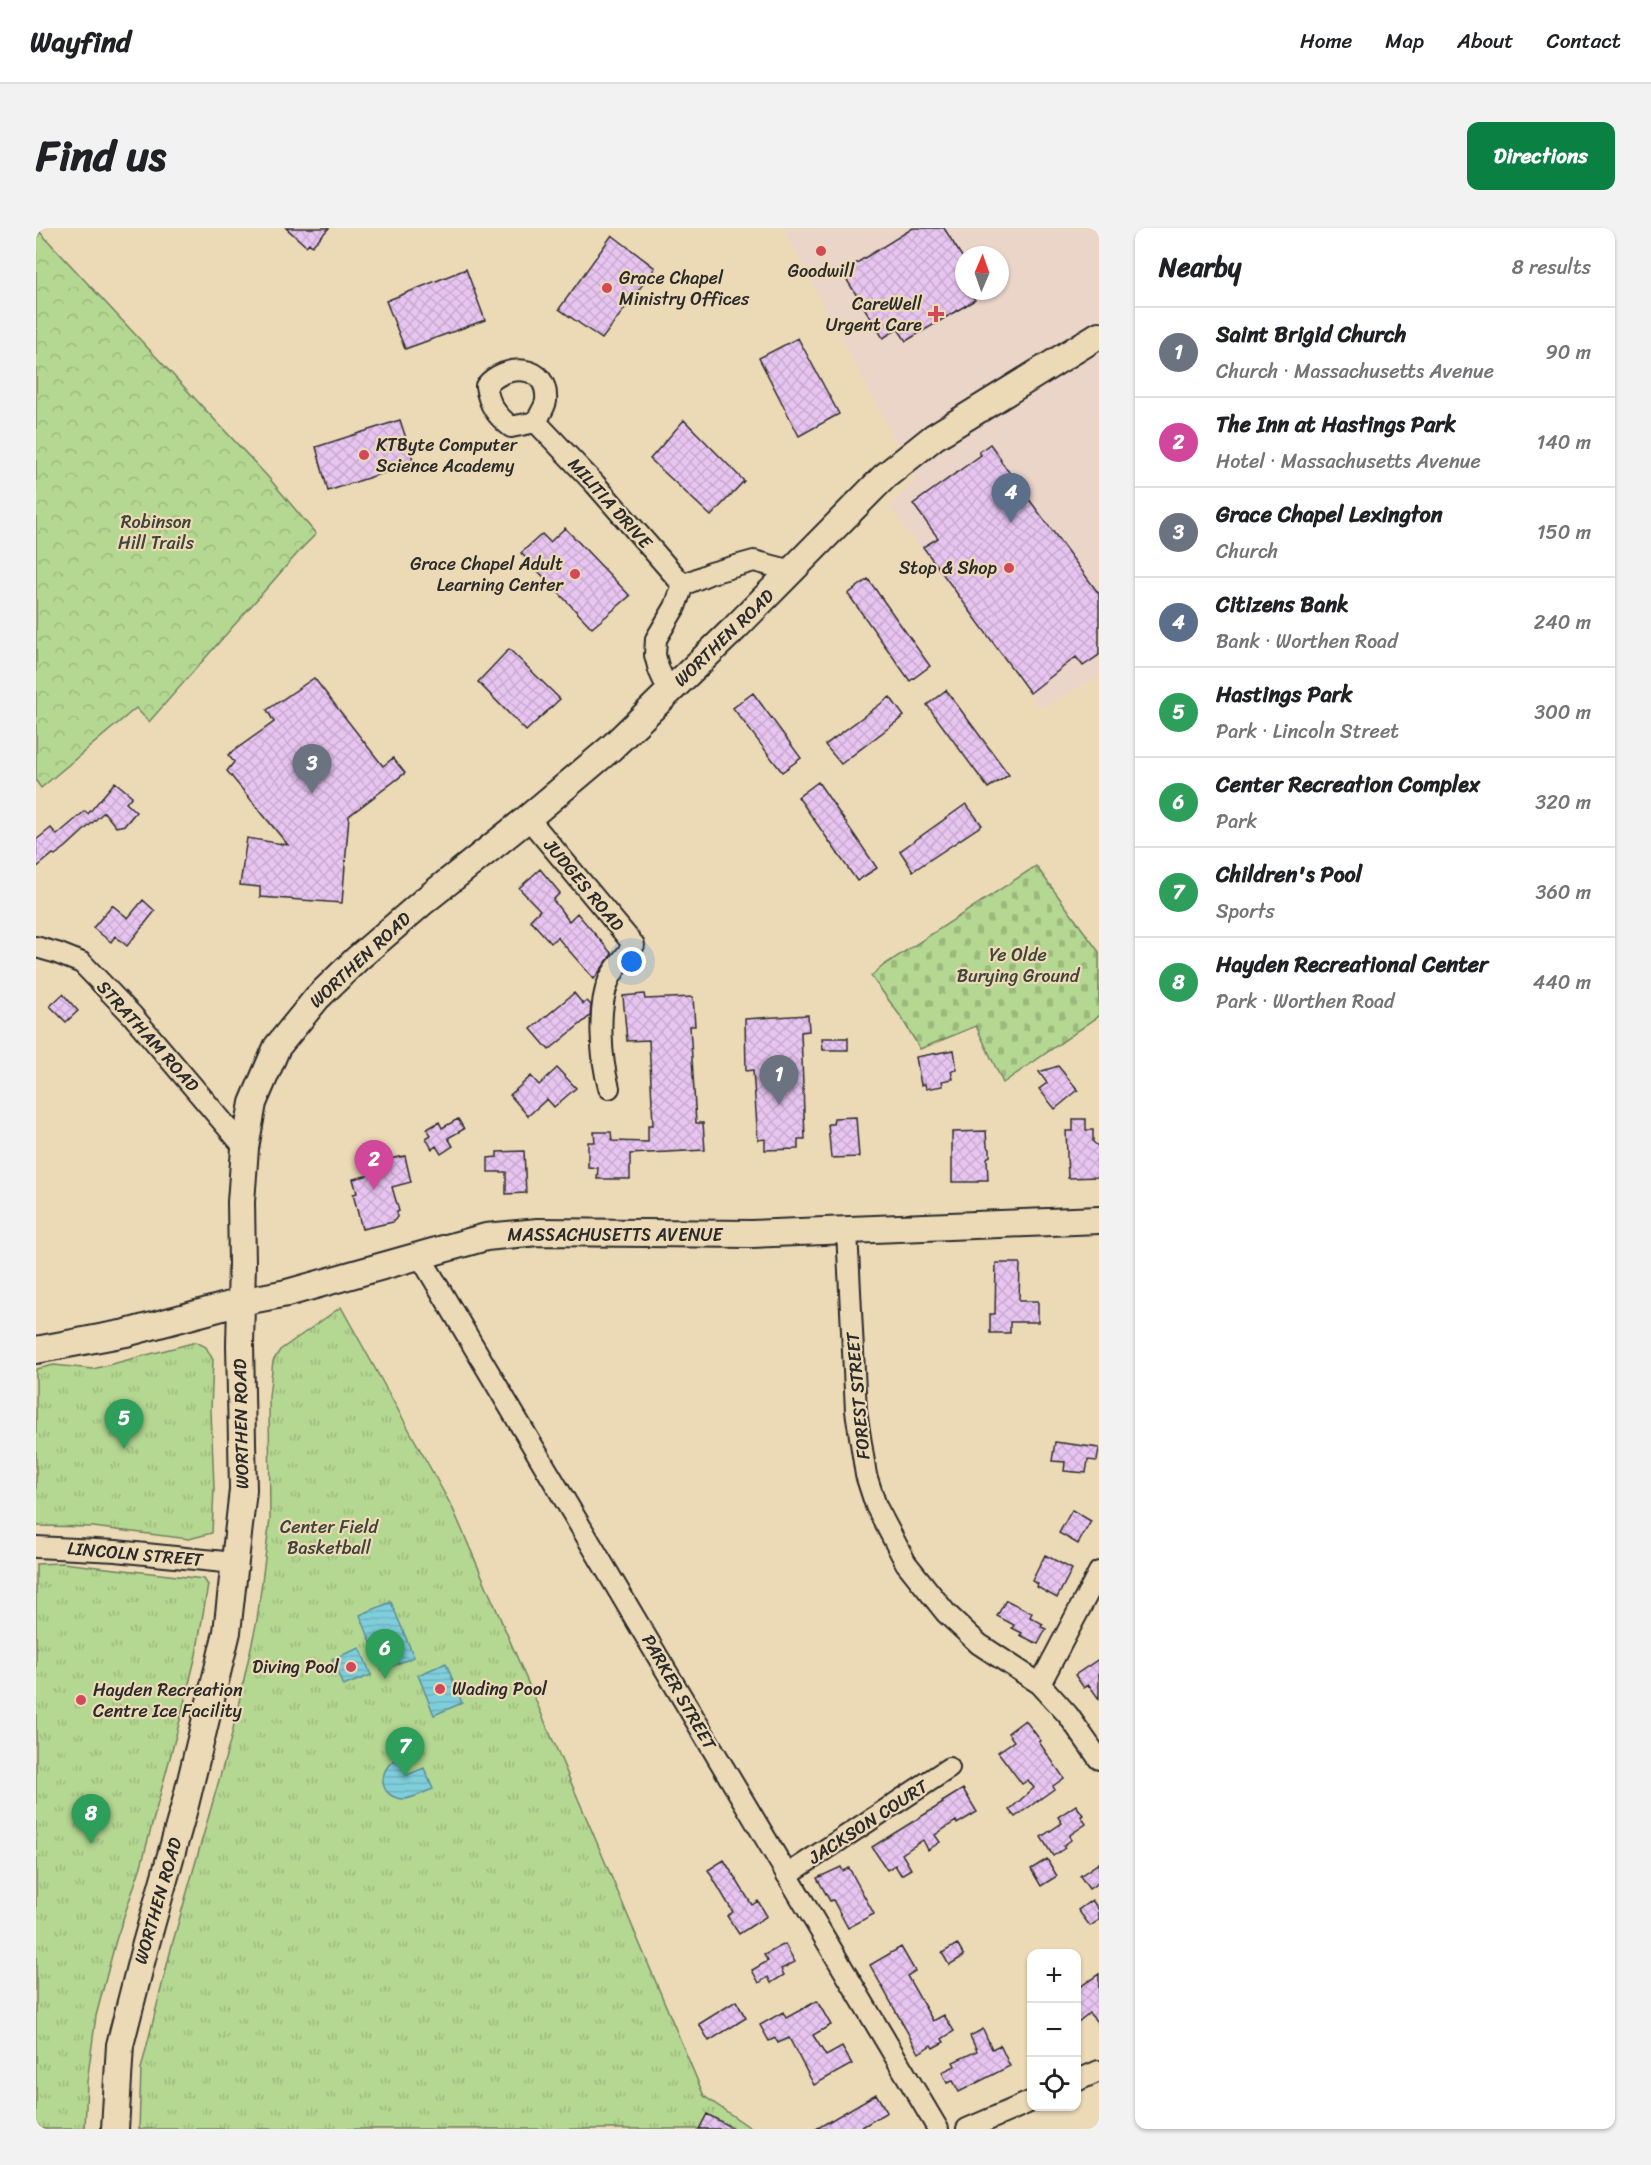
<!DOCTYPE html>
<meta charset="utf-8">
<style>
body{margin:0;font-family:Sriracha,sans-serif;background:#f2f2f2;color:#202124}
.controls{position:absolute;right:18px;bottom:18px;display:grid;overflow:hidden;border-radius:12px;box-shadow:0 2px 4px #0004}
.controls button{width:54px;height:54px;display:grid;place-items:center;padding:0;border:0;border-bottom:2px solid #e0e0e0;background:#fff;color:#202124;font:30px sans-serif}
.compass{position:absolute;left:919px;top:18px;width:54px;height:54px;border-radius:50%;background:#fff;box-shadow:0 2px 4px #0004;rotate:2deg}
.you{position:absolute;left:596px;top:734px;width:21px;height:21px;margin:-15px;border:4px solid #fff;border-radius:50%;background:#1a73e8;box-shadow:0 0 0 9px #1a73e833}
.badge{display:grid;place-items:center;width:39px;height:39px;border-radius:50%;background:#0b8043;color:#fff;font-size:20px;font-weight:700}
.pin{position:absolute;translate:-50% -50px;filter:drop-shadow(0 2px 3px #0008)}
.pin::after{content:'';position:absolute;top:32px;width:21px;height:18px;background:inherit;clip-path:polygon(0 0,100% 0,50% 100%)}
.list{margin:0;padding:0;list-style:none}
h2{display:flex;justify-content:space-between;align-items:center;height:78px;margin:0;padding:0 24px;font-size:26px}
h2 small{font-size:20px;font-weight:400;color:#757577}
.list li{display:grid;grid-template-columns:39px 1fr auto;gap:18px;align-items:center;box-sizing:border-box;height:90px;padding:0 24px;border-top:2px solid #e0e0e0}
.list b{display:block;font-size:22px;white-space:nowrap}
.list p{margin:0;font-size:20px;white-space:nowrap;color:#757577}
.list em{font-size:20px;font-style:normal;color:#757577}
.icon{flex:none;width:33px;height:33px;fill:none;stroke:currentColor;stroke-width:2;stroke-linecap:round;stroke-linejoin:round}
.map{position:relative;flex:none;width:1063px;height:1901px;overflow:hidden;border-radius:12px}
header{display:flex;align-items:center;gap:36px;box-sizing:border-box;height:84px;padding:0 30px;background:#fff;border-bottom:2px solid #e0e0e0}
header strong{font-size:28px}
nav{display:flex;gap:33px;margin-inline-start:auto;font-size:21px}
.intro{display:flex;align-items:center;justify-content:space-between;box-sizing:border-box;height:144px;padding:0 36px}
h1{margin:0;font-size:42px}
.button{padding:15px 27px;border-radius:12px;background:#0b8043;color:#fff;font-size:21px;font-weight:700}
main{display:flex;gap:36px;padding:0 36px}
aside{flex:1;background:#fff;border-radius:12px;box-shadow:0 2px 4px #0004}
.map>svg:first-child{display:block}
.built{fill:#ebd4c8;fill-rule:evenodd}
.forest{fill:url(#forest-crowns);stroke:#70815e;stroke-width:1.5}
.cemetery{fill:url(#cemetery-stones);stroke:#70815e;stroke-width:1.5}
.park{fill:url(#park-tufts);stroke:#70815e;stroke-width:1.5}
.water{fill:url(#water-rules);stroke:#5d8d95;stroke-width:1.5}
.building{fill:url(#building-cross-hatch);stroke:#2b2b2b;stroke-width:1.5}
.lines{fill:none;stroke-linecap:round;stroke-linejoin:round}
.minor-casing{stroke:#2b2b2b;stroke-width:24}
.major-casing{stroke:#2b2b2b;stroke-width:30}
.minor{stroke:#ecdab7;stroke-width:20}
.major{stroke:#ecdab7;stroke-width:26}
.poi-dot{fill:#d1495b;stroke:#ecdab7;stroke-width:2}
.labels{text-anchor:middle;stroke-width:4.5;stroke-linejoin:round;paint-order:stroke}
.poi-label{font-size:18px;fill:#2b2b2b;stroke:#ecdab7;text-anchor:start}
.street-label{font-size:18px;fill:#2b2b2b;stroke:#ecdab7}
.park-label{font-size:18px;fill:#40453a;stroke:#ecdab7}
</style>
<header>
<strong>Wayfind</strong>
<nav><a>Home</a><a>Map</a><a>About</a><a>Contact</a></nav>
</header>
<div class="intro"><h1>Find us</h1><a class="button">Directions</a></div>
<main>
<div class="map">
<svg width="1063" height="1901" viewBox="0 0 1063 1901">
<defs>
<pattern id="forest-crowns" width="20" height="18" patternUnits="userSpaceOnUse" patternTransform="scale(1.5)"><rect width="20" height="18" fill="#b4d791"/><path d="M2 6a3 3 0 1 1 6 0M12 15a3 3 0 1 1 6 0" fill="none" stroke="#9bb97d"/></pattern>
<pattern id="cemetery-stones" width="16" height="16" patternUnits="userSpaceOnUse" patternTransform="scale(1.5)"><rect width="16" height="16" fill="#b4d791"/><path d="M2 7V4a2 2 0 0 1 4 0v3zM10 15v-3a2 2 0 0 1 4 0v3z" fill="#9bb97d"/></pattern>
<pattern id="park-tufts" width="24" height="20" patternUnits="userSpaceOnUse" patternTransform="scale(1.5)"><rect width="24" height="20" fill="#b4d791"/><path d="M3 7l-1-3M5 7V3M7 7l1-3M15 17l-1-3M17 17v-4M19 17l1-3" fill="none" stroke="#9bb97d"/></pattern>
<pattern id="water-rules" width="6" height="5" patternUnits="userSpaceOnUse" patternTransform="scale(1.5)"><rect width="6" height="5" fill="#7fcedc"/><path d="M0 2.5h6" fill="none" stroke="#6eb1bd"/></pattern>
<pattern id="building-cross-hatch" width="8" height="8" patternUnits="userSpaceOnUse" patternTransform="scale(1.5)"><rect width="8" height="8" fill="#e8c5f0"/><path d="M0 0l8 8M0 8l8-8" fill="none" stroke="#c7a9ce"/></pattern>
</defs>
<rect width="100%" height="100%" fill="#ecdab7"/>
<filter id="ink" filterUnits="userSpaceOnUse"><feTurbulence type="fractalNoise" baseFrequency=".0167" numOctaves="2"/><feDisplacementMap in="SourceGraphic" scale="12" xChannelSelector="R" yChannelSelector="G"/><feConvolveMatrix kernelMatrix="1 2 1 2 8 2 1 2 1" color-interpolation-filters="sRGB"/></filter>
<g filter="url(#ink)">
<path class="built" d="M747,0H1063V449L1004,480L853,278L880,251ZM928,27H964V63H928Z"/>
<path class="forest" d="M0,0L232,249L280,306L267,319L113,494L100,480L5,560L0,553Z"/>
<path class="cemetery" d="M1000,638L1063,724V788L967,855L940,798L884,821L865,789L835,748L848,737Z"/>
<path class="park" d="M305,1079L417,1281L556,1603L668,1868L716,1901H103L105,1841L136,1717L195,1510L221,1392L234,1291L233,1169L237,1133L244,1122Z
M160,1114L170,1119L177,1132L175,1182L178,1260L176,1305L153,1311L57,1299L0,1298V1141L18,1137L57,1141Z
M26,1335L168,1351L172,1357L160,1427L143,1496L105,1638L80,1712L60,1788L51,1854L49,1901H0V1336Z"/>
<path class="water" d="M355,1374L378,1429L346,1442L324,1387Z
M324,1420L335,1447L307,1458L296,1431Z
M410,1435L426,1475L398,1487L382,1447Z
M364,1529L371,1547L388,1540L397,1561C388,1564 378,1570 369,1571C341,1571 340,1539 364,1529Z"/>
<path class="building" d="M250,0H293L276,18L273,15L270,18Z
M877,0H908L928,32V63H933L939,72L870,113L862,101L847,110L806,44Z
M576,7L619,40L566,111L523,81Z
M430,41L449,92L369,121L350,73Z
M762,110L803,186L763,208L723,130Z
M364,192L378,235L292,263L280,219Z
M648,192L708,253L675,288L614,231Z
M954,216L965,231L964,232L1063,366V427L1047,438L1040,429L994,465L887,319L902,310L877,276L945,227L943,224Z
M529,300L594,368L556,400L485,325L506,306L514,314Z
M832,351L894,438L874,453L812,366Z
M473,421L524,471L490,503L442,454Z
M278,450L347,538L357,530L369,545L313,588L306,675L224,669V659L204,657L211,610L252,617L191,543L198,534L192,527L238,494L231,482Z
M910,462L973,547L952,560L891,477Z
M717,465L765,530L746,544L697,480Z
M854,469L868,488L805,536L789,517Z
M79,554L96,568L90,575L100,584L89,597L80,599L68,584L30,619L19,627L17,626L0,640V612L15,600L21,607L49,583L52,586Z
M782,554L841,640L821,653L762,569Z
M930,576L946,597L877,643L864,623Z
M504,641L524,665L517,672L533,693L541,685L576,726L558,751L521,709L515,715L494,692L504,682L483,660Z
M107,672L119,683L91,718L79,708L75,714L57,700L76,677L92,690Z
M538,765L547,776L551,773L555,777L554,788L513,822L495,801Z
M27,766L42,783L30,794L14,778Z
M608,766L609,771L657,769L659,798H654L660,895H667L669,922L594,926V951H561L562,940L552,939V914H559L558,904H575L576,913L612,914V897H617L613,812L591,813L587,768Z
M772,787L773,803L765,804L769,911H762V921L729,922V911L722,912L717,842L710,843L709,791Z
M786,810H812V822H787Z
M918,822L921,842L915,843L917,851L906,853L907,858L890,861L889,856L885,857L880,829Z
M1022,838L1042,862L1019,881L1003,861L1011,855L1003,844Z
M521,840L540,860L518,879L511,871L492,888L474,867L495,848L503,857Z
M820,889L823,929L795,930L792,896H797L798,890Z
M422,891L428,901L412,910L417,918L405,926L400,918L396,921L390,910L395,907L391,901L403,894L406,900Z
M1037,891H1050V902H1057V914L1063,919V929L1061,931L1062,949L1032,950L1030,903H1037Z
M950,903L951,918L954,921V928L951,930L952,952H942V954H916V904Z
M488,923L490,965L470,966V944H452V930L461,929V924Z
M369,928L375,954L356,959L363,983L361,984V989L357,994L326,1001L317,966L321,965L317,951L342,945L339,934Z
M960,1035H984L983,1073H1002V1094H974V1105H954V1086H959Z
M1019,1214L1063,1220L1061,1233L1052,1232L1050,1245L1028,1243L1029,1234L1016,1233Z
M1036,1282L1055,1293L1042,1316L1023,1305Z
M1009,1327L1036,1341L1021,1370L1001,1359L1002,1356L996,1353Z
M970,1372L996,1385L994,1389L1007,1396L1005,1399L1010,1401L1002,1416L984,1407L986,1405L976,1400L978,1397L961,1388Z
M1063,1431V1471L1053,1457L1048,1460L1039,1447Z
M989,1492L1005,1513L1003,1514L1028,1550L1017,1558L1018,1561L979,1589L973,1582L998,1560L992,1552L986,1556L962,1524L978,1513L972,1505Z
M927,1561L941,1584L921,1596L920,1593L899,1607L904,1614L892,1622L887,1612L866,1626L875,1641L865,1647L859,1637L851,1642L836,1619L907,1575L906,1574Z
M1040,1577L1047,1587L1045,1588L1050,1596L1034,1607L1035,1612L1027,1618L1029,1620L1017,1628L1005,1609L1026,1595L1022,1589Z
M1011,1631L1021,1648L1005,1658L995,1641Z
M688,1632L716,1677L722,1673L731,1688L703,1706L691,1688L697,1684L672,1642Z
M1063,1635V1654L1053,1661L1044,1648Z
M805,1639L807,1643L813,1640L838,1686L812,1700L797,1672L794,1673L781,1650Z
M1056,1672L1063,1682V1692L1054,1698L1042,1682Z
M749,1716L759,1734L745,1741L748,1747L735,1755L732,1749L723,1755L716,1742L732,1733L728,1727Z
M921,1716L928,1728L913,1737L906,1725Z
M865,1719L879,1743L871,1748L897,1793L908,1787L918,1803L906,1811L908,1814L897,1820L895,1817L883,1825L834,1737Z
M1063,1746V1796L1053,1785L1041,1795V1761Z
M700,1773L710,1790L673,1813L663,1796Z
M781,1773L795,1797L777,1807L790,1828L806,1819L816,1836L778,1857L753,1810L742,1815L739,1810L733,1813L724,1797L747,1784L750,1790Z
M947,1801L956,1821L964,1817L974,1838L923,1864L917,1853L911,1855L906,1844L919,1838L917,1834L941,1823L934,1808Z
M840,1866L851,1884L823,1901H780Z
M671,1886L698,1901H663Z"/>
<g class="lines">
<g class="minor-casing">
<path id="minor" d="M500,194L475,199C460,187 453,177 450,158C469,135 513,135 510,173C509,179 503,188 500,194L559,256L647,357L639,379L620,411L619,427L623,442L633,464
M647,357L675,345L718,333L756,343
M492,590L598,717C590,728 578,740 573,752C561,780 565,832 573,860
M0,719L21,725L46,735L96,787L209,920
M811,1003L820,1183L830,1247L840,1278L870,1335L910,1385L943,1416L1004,1456L1032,1487L1063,1531
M384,1028L902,1901
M0,1319L80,1323L198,1335
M1004,1456L1063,1344
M751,1647L913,1540
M1040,1853L1063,1843
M931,1901L996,1873"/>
</g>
<g class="major-casing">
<path id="major" d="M0,1122L90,1105L205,1074L251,1065L450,1009L502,1004L715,1006L1063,992
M79,1901L84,1817L109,1719L149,1577L191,1404L207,1262L204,1117L206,1035L205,974L209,920L217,875L241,819L281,770L321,731L388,673L492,590L575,520L699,400L848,249L898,209L1063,107"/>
</g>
<use href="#minor" class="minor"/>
<use href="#major" class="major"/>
</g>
</g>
<g class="poi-dot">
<circle cx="785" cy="23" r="6"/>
<circle cx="571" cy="60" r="6"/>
<path d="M897 77h6v6h6v6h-6v6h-6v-6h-6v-6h6z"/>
<circle cx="328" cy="227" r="6"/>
<circle cx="973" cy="340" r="6"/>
<circle cx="539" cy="346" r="6"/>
<circle cx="315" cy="1439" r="6"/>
<circle cx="404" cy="1461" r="6"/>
<circle cx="45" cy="1472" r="6"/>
</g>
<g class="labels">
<g class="poi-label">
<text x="785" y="49" text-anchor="middle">Goodwill</text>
<text x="583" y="56">Grace Chapel<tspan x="583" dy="21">Ministry Offices</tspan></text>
<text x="886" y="82" text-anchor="end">CareWell<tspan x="886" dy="21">Urgent Care</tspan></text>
<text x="340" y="223">KTByte Computer<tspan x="340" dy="21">Science Academy</tspan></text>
<text x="527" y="342" text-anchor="end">Grace Chapel Adult<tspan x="527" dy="21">Learning Center</tspan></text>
<text x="961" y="346" text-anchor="end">Stop &amp; Shop</text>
<text x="303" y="1445" text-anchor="end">Diving Pool</text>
<text x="416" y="1467">Wading Pool</text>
<text x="57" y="1468">Hayden Recreation<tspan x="57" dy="21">Centre Ice Facility</tspan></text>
</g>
<g class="street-label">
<text transform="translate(574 275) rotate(48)" y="6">MILITIA DRIVE</text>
<text transform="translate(688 410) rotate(-44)" y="6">WORTHEN ROAD</text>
<text transform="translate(548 657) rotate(50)" y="6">JUDGES ROAD</text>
<text transform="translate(324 732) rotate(-43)" y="6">WORTHEN ROAD</text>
<text transform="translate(112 808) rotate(48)" y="6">STRATHAM ROAD</text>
<text x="579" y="1013">MASSACHUSETTS AVENUE</text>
<text transform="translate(822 1168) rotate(-95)" y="6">FOREST STREET</text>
<text transform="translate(205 1196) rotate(-91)" y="6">WORTHEN ROAD</text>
<text transform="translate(99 1326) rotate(5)" y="6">LINCOLN STREET</text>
<text transform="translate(643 1464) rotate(60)" y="6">PARKER STREET</text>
<text transform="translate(832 1594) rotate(-33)" y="6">JACKSON COURT</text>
<text transform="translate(122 1673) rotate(-74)" y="6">WORTHEN ROAD</text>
</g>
<g class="park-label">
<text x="120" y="300">Robinson<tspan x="120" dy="21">Hill Trails</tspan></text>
<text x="982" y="733">Ye Olde<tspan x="982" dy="21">Burying Ground</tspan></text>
<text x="293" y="1305">Center Field<tspan x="293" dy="21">Basketball</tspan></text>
</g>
</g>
</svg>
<div class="controls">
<button>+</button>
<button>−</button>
<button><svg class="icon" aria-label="locate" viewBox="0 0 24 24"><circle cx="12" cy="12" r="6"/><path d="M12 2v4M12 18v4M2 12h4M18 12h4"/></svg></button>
</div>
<svg class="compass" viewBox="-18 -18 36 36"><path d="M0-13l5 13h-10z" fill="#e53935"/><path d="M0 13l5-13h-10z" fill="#757577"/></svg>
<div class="you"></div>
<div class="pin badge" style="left:743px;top:877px;background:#6b7280">1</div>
<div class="pin badge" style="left:338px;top:962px;background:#d1479c">2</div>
<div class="pin badge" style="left:276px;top:566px;background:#6b7280">3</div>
<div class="pin badge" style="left:975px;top:295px;background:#5c6f8a">4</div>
<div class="pin badge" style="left:88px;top:1221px;background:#2e9e5b">5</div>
<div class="pin badge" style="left:349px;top:1451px;background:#2e9e5b">6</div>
<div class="pin badge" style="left:369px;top:1549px;background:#2e9e5b">7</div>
<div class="pin badge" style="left:55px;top:1616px;background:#2e9e5b">8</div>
</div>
<aside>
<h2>Nearby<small>8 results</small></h2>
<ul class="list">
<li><span class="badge" style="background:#6b7280">1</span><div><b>Saint Brigid Church</b><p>Church · Massachusetts Avenue</p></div><em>90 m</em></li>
<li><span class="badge" style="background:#d1479c">2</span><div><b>The Inn at Hastings Park</b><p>Hotel · Massachusetts Avenue</p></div><em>140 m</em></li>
<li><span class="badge" style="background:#6b7280">3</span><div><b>Grace Chapel Lexington</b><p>Church</p></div><em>150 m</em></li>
<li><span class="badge" style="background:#5c6f8a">4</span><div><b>Citizens Bank</b><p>Bank · Worthen Road</p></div><em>240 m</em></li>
<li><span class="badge" style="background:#2e9e5b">5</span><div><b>Hastings Park</b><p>Park · Lincoln Street</p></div><em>300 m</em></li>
<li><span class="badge" style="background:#2e9e5b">6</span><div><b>Center Recreation Complex</b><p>Park</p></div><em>320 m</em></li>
<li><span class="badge" style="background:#2e9e5b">7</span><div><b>Children's Pool</b><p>Sports</p></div><em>360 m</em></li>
<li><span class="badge" style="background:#2e9e5b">8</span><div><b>Hayden Recreational Center</b><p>Park · Worthen Road</p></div><em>440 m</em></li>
</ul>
</aside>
</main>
